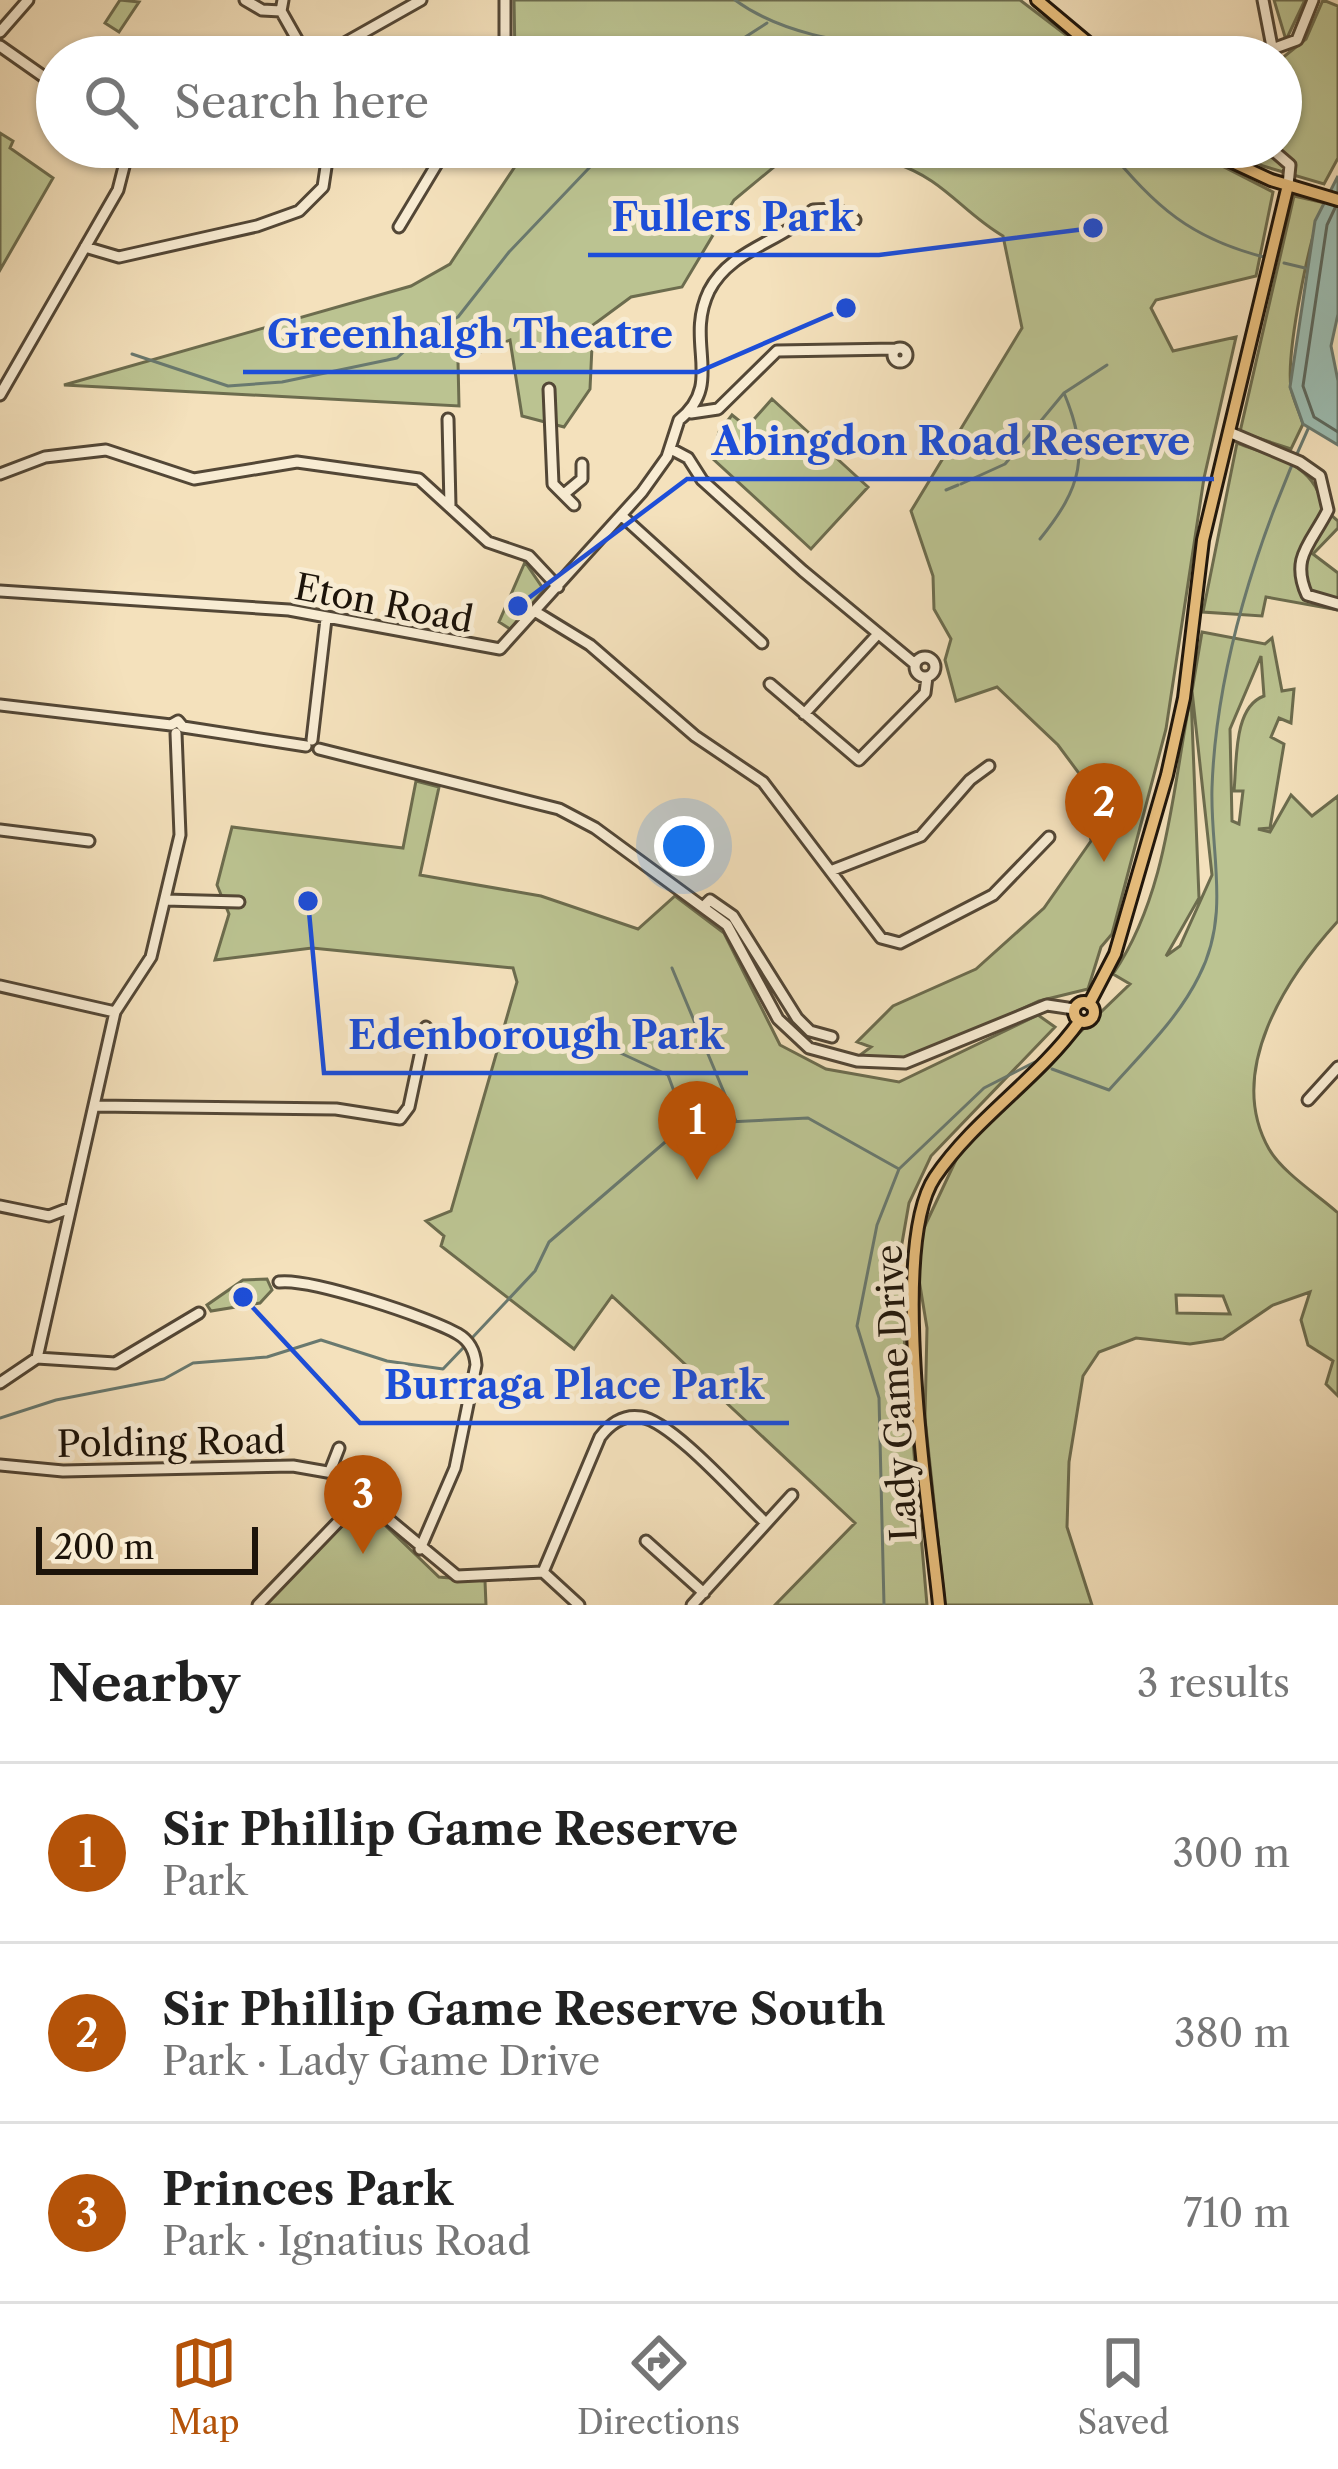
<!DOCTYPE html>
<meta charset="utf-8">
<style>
body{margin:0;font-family:"Libre Caslon Text",serif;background:#f2f2f2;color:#222}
.scale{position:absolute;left:36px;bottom:30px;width:222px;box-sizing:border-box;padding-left:12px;border:6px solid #1d140a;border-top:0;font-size:33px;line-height:42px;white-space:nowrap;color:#1d140a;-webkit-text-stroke:9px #f8ecd3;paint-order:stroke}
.you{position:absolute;left:684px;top:846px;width:42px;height:42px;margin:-30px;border:9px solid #fff;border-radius:50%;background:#1a73e8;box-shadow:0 0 0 18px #1a73e833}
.badge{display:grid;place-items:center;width:78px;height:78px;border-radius:50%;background:#b45309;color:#fff;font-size:39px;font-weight:700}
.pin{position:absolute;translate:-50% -99px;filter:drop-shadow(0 3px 6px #0008)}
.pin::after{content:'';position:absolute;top:63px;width:42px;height:36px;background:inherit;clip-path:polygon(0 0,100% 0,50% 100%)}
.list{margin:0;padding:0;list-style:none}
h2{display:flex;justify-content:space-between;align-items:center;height:156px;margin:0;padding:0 48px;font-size:51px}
h2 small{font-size:39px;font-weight:400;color:#767676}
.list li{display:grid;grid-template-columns:78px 1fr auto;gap:36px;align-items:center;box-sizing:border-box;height:180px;padding:0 48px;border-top:3px solid #e0e0e0}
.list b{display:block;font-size:45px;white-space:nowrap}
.list p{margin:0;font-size:39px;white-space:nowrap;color:#767676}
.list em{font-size:39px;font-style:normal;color:#767676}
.icon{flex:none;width:66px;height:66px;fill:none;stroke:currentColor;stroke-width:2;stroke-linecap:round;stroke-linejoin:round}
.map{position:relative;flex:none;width:1338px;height:1605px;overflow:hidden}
.search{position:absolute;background:#fff;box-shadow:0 3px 9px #0004;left:36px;right:36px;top:36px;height:132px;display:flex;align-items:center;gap:30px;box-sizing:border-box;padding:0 42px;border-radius:66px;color:#767676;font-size:45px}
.sheet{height:696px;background:#fff}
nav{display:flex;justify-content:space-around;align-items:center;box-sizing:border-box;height:168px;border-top:3px solid #e0e0e0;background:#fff;font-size:33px;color:#767676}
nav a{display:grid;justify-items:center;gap:6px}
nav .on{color:#b45309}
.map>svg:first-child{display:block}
.green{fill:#bbc391;stroke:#6c6c4e;stroke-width:3;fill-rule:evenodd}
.water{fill:#9cbdb2;stroke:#69796f;stroke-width:3}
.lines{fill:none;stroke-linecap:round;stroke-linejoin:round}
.shore{stroke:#5c685e;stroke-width:3}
.stream{stroke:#69796f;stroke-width:3}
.minor-casing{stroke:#534736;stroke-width:15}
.major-casing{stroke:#1d140a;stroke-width:16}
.minor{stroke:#f8ecd3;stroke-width:9}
.major{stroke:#eac07e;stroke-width:10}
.labels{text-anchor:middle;stroke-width:10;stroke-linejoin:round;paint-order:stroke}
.street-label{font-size:36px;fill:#1d140a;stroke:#f8ecd3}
.leader{fill:none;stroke:#1d4ed8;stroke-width:4.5}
.callout-dot{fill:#1d4ed8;stroke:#f8ecd3;stroke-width:4.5}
.callout-label{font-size:39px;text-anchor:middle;font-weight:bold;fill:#1d4ed8;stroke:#f8ecd3;stroke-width:10;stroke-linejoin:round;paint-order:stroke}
</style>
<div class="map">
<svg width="1338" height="1605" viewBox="0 0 1338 1605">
<rect width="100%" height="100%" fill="#f4e1bc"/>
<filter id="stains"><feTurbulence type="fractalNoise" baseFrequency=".00167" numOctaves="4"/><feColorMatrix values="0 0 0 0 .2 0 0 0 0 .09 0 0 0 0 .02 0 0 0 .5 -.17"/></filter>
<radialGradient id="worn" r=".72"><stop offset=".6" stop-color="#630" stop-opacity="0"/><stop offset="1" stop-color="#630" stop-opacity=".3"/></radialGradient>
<path class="green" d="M120,0L139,2L119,32L105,23Z
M514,0H1020L1095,57H515Z
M1274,0H1305L1286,40Z
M1323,0L1338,6V158L1324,184L1263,166L1228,147H1281V59L1306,39Z
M0,133L13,141L10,148L53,178L0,270Z
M516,147H1185L1273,192L1256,276L1156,300L1151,308L1173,351L1236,337L1204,478L1166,729L1112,934L1101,947L1088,989L1039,1001L913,1059L856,1058L871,1047L857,1042L893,1006L976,969L1044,908L1091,841L1081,776L1058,745L997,687L956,701L945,660L951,639L934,609L933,576L911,511L1022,328L1003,236C963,213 943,178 894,163C861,152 825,170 792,152L734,200L682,287L631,297L593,325L590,389L564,427L522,416L510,340L458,361L459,406L64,385L411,286L450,264L516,165Z
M1294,196L1325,203C1309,234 1286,354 1291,388C1293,400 1300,413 1303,424L1291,449L1240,432Z
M772,399L868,487L811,549L712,458L719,432L732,415L747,427Z
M1237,443C1276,458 1315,463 1323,508L1338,521V528L1313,554L1338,573V610L1266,597L1262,616L1203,612Z
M525,562L544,590L510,629L499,622Z
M1202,632L1265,644L1272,638L1282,691L1294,689L1291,723L1279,718L1271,737L1284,744L1270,828L1258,829L1270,832L1291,795L1312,816L1338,796V921C1286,978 1225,1071 1269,1149C1283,1173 1318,1195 1338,1213V1396L1326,1384L1333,1361L1308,1345L1301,1320L1310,1292L1273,1305L1223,1339L1190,1344L1136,1338L1099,1352L1083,1376L1069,1462L1067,1527L1092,1605H945L925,1418L927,1328L914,1249L963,1145L1130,984L1113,974C1168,893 1172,790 1191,695L1199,898L1166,956L1180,946L1212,875L1192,691ZM1261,656L1264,696C1233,707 1237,762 1234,791H1243L1239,824L1232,821L1230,729ZM1176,1295L1223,1296L1230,1314L1177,1313Z
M416,781L439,787L420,875L541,896L638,929L675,896L724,933L780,1045L826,1069L899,1082L1038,1015L1055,1027L931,1156L909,1203L898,1266L927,1605H775L855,1523L612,1296L574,1349L441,1246L444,1236L426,1221L451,1211L517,982L513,968L312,948L215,960L229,914L217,885L232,827L403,848Z
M267,1279L272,1290L260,1303L211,1311L207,1305L243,1280Z
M361,1502L439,1577L485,1581L486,1605H264Z"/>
<path class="water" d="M1338,176V314L1331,346L1338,381V445L1303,424L1290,387L1315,221Z"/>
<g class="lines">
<path class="shore" d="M1335,208L1327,225L1303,386L1314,417L1338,432"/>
<path class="stream" d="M735,0C795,44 878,44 950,57
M714,57L767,23
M1106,147C1156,207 1190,239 1268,258
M1284,263L1305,268
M132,354L228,386L282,382L397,358L424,333L458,317L509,252L609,147
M961,484L1005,464L1064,393L1107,365
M946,490L958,485
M1040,539C1082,487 1090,455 1064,393
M672,968L736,1121
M575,1032L668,1075L686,1124L808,1118L899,1169
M1052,1069L1109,1090C1140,1055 1178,1019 1199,976C1231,914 1210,853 1212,788C1216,668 1258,537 1308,429
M472,1338L535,1271L549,1242L685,1125
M0,1418L56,1400L164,1379L193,1363L267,1357L321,1340L387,1361L443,1369L464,1347
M884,1605L879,1398L857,1326L877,1225L899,1169L984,1088L1035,1062"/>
<g class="minor-casing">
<path id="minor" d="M245,0L262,10L281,11
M283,0L281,11L307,57
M505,0V57
M1263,0L1274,57
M0,32L28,0
M0,46L57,86
M1275,48L1297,40L1313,0
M320,57L421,0
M1269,147L1290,165L1288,185
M399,227L447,147
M85,247L119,257L257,226L299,211L323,187L329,147
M893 355a7 7 0 1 1 14 0a7 7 0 1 1-14 0Z
M549,389L553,484L574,505
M0,395L118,190L129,147
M691,413L718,409L777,351L896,349
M448,419L450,506
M1229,432L1300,462L1320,476L1328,510C1311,544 1290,557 1307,595L1338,604
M671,449L688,458L702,480L803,571L915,664
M0,474L45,457L106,450L194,479L297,462L419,479L488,542L529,556L558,587
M564,494L582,479V464
M622,516L762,643
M0,591L289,610L500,649L642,492L667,457L679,420C725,383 684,343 709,291C731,248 782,243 813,210L837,209L855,220
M536,612L590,645L695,736L763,782L881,938L900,943L993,895L1049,837
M915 667a10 10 0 1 1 20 0a10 10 0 1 1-20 0Z
M770,684L859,760L925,693L927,677
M0,705L171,725L178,721L183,727L306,746
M804,714L877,635
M312,740L326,619
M319,749L559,809L595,828L727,925L778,1019L809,1048L857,1061L905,1063L1047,1005L1074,1009
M0,830L89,841
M833,870L921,836L970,780L989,766
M165,900L239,902
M705,905L710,900L733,916L797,1018L810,1031L832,1037
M0,986L115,1012
M1308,1100L1338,1067
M95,1106L336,1109L400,1119L409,1107L426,1027
M0,1206L49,1216L70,1208
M279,1282C310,1278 429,1317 458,1334C470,1341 475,1352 476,1365L455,1468L420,1549
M37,1358L115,1363L199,1313
M0,1383L37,1358L115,1012L151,957L180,835L176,733
M0,1465L63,1471L293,1466L333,1473L457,1576L543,1572L579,1605
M330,1471L339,1448
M646,1541L704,1593
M543,1572L600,1437C610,1424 623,1414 641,1417C673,1422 740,1499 766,1523
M258,1605L362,1497
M692,1605L792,1495"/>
</g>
<g class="major-casing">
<path id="major" d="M1037,0L1105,57
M1200,147L1271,180L1338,200
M1074 1012a10 10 0 1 1 20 0a10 10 0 1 1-20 0Z
M1089,1004L1115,954L1167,775L1184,698L1203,540L1288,185
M939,1605C930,1513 887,1248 935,1177C975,1118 1038,1079 1079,1022"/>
</g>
<use href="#minor" class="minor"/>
<use href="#major" class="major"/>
</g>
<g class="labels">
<g class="street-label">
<text transform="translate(384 603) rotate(11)" y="13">Eton Road</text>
<text transform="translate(896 1393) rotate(-93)" y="13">Lady Game Drive</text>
<text transform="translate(171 1442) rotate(-1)" y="13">Polding Road</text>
</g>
</g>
<path class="leader" d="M1093 228L879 255H588M846 308L698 372H243M518 606L687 479H1214M308 901L324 1073H748M243 1297L360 1423H789"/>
<g class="callout-dot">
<circle cx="1093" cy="228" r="12"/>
<circle cx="846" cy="308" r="12"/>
<circle cx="518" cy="606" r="12"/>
<circle cx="308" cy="901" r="12"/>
<circle cx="243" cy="1297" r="12"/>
</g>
<g class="callout-label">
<text x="733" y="231">Fullers Park</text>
<text x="470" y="348">Greenhalgh Theatre</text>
<text x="951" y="455">Abingdon Road Reserve</text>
<text x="536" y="1049">Edenborough Park</text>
<text x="574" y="1399">Burraga Place Park</text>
</g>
<rect width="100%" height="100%" filter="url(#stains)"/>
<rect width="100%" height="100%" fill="url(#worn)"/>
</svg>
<div class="scale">200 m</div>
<div class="you"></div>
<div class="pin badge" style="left:697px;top:1180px">1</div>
<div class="pin badge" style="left:1104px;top:862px">2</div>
<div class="pin badge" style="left:363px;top:1554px">3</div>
<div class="search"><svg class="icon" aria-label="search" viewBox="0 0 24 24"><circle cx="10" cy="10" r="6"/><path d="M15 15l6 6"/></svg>Search here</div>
</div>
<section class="sheet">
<h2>Nearby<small>3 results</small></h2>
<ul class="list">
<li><span class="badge">1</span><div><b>Sir Phillip Game Reserve</b><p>Park</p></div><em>300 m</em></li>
<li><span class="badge">2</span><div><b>Sir Phillip Game Reserve South</b><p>Park · Lady Game Drive</p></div><em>380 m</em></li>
<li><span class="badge">3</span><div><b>Princes Park</b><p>Park · Ignatius Road</p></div><em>710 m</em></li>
</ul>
</section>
<nav>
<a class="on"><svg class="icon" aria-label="map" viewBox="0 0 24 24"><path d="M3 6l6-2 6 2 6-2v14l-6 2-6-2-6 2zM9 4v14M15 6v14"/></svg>Map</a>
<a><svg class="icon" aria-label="directions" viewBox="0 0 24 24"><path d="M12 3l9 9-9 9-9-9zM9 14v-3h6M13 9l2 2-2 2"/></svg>Directions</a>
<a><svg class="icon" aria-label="saved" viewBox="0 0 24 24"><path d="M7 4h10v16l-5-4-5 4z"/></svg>Saved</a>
</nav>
